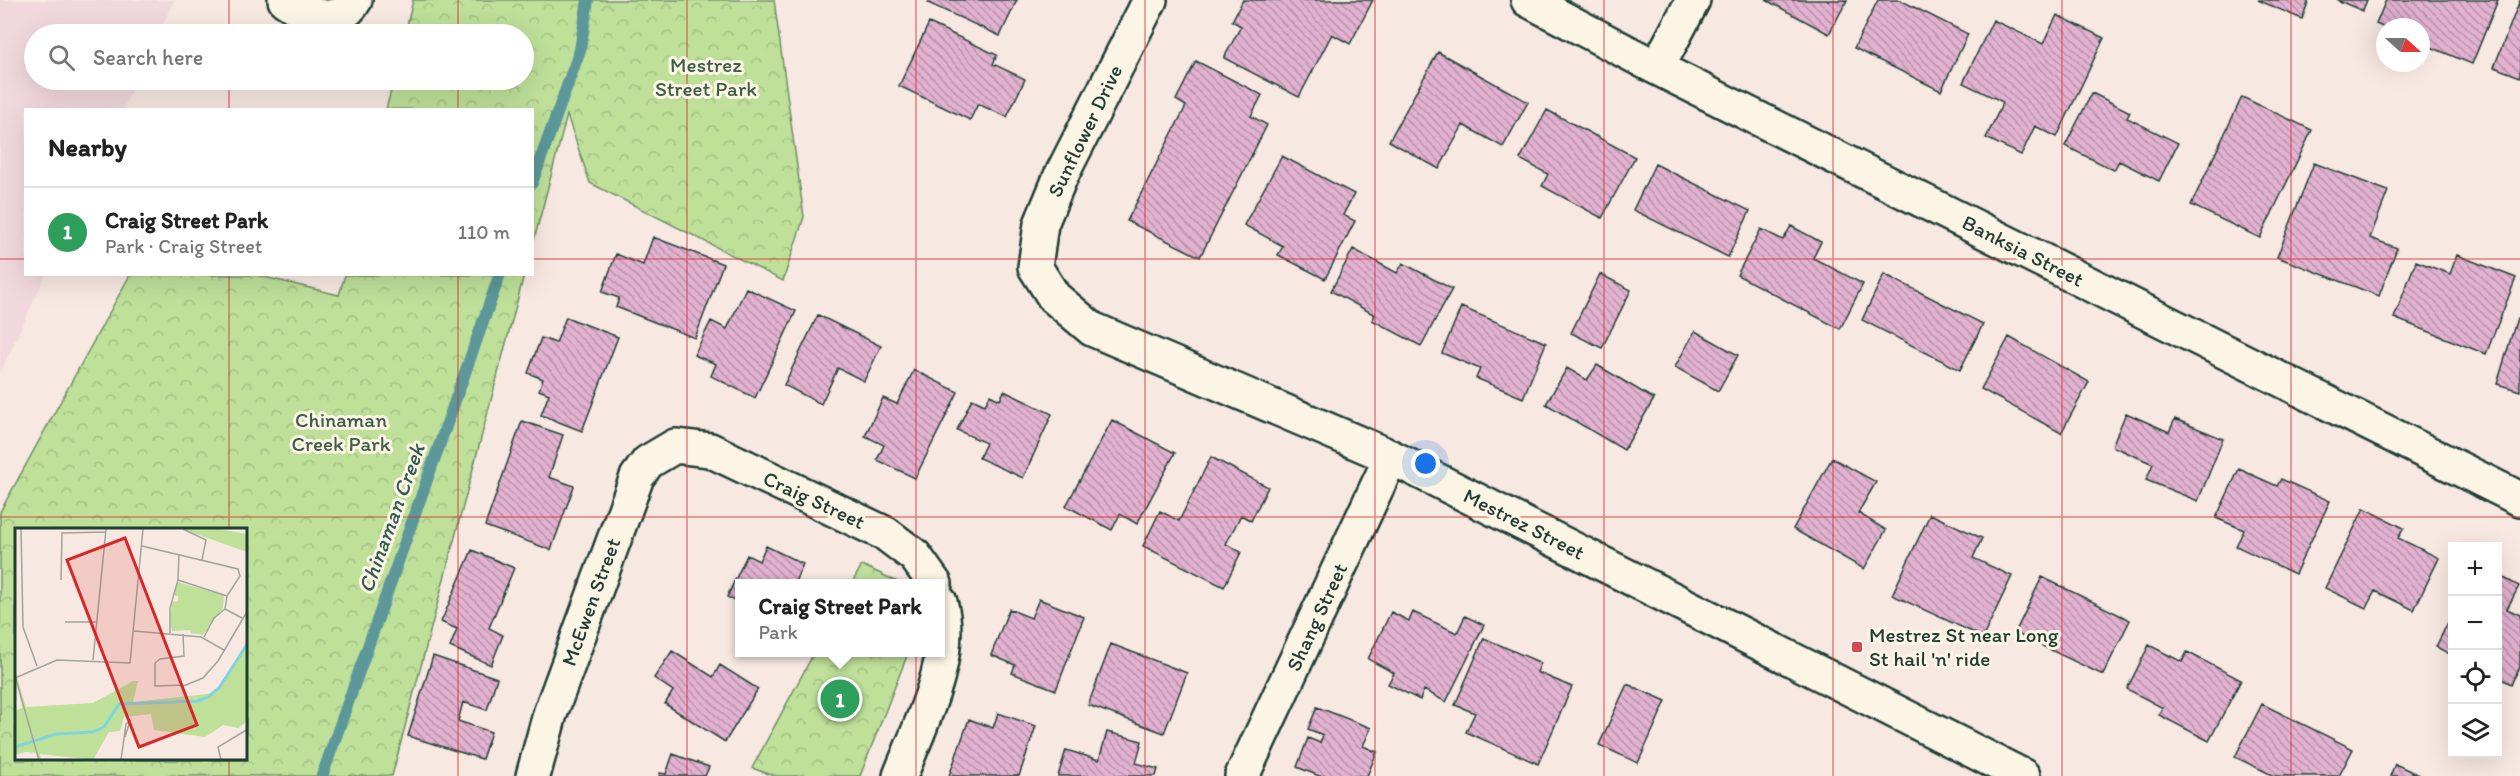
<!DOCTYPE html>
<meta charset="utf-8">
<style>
body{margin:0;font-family:Itim,sans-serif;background:#f6f6f6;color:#222}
.controls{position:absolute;right:18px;bottom:18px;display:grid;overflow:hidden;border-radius:0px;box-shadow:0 6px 24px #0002}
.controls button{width:54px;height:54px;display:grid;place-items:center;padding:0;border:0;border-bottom:2px solid #e0e0e0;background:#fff;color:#222;font:30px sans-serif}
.compass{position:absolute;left:2376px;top:18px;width:54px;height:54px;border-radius:50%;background:#fff;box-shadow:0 6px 24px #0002;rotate:111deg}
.you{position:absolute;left:1426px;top:464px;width:21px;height:21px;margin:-15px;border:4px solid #fff;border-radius:50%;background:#1a73e8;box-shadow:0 0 0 9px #1a73e833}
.badge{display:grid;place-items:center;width:39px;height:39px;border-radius:50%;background:#0f766e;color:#fff;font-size:20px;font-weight:700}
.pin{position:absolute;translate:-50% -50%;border:3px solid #fff;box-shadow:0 2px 6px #0006}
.popup{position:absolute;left:735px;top:579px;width:210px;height:78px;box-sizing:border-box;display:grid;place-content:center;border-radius:0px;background:#fff;filter:drop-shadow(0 2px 4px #0005);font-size:20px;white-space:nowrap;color:#767676}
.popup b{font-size:22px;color:#222}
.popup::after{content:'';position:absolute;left:50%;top:100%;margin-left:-12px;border:12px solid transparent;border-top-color:#fff}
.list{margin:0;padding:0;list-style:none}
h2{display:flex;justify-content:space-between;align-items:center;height:78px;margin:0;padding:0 24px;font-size:26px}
h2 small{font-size:20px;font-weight:400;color:#767676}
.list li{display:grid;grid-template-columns:39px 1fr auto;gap:18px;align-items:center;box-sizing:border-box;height:90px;padding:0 24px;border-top:2px solid #e0e0e0}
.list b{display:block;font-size:22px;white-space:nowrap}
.list p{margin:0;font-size:20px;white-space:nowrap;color:#767676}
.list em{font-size:20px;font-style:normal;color:#767676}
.icon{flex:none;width:33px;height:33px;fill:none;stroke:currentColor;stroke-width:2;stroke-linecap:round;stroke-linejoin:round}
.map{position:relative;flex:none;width:2520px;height:776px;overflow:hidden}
.search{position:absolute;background:#fff;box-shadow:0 6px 24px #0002;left:24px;top:24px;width:510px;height:66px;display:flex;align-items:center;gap:15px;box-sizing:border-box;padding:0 21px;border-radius:33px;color:#767676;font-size:22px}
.panel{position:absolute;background:#fff;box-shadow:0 6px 24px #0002;left:24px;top:108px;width:510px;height:168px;border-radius:0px}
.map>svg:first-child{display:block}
.built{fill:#f1d8dc}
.forest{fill:url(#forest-crowns);stroke:#6e8e66;stroke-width:1.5;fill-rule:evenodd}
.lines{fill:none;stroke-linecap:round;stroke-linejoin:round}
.stream{stroke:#5b979a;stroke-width:12}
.building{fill:url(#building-back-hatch);stroke:#1f3d34;stroke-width:1.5}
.street-casing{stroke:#1f3d34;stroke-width:38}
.street{stroke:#fcf5e5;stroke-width:33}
.grid{fill:none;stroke:#d62828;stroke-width:1.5;stroke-opacity:0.55}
.poi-dot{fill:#d1495b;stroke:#fcf5e5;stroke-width:2}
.labels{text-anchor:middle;stroke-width:6;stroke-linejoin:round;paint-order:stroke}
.park-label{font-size:21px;fill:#3f5e48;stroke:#fcf5e5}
.street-label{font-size:21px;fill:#1f3d34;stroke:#fcf5e5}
.poi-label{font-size:21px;fill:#1f3d34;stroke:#fcf5e5;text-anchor:start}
.water-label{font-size:22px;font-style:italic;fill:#335b56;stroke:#fcf5e5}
.inset-river{fill:none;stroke:#83d3de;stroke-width:3}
.inset-road{fill:none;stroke:#a1a49c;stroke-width:1.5}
.view{fill:#d62828;fill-opacity:0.15;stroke:#d62828;stroke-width:3}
.inset-edge{fill:none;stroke:#1f3d34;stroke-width:3}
</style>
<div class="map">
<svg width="2520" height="776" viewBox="0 0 2520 776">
<defs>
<pattern id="forest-crowns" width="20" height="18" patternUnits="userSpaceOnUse" patternTransform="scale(1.5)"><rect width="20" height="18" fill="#bee099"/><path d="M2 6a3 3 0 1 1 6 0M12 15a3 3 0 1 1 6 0" fill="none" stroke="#a3c184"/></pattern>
<pattern id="building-back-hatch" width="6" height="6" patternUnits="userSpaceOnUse" patternTransform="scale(1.5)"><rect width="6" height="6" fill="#e3b2d1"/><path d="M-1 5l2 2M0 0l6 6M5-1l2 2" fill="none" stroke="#b792aa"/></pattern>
</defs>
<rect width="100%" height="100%" fill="#f7e8e1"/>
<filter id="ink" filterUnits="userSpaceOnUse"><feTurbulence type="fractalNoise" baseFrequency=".0167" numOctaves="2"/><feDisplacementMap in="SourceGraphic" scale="12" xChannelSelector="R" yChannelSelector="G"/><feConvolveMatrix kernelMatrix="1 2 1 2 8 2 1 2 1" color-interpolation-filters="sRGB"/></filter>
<g filter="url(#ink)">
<path class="built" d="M0,0H174L158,34H34V80H137L123,109L26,110V274L46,275L0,373Z"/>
<path class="forest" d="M413,0H774L804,217L783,281L590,183L567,115L533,244L532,110L386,109L394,80H524V34H405Z
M130,275H256L339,295L345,275H524L392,776H0V512ZM16,530H246V760H16Z
M862,565L900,583H852Z
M814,653H908L860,776H774L752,768Z"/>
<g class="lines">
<path class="stream" d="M532,183L580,50L588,0
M322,776L500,274"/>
</g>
<path class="building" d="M930,0H1017L1000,36L928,3Z
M1243,0H1373L1350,44L1332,34L1299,97L1224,58L1241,26L1232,21Z
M1766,0H1847L1829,34Z
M1878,0H1900L1968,34L1941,91L1854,48Z
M2258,0H2309L2302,19Z
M2337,0H2367L2363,11Z
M2386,0H2498L2472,64L2421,43V27L2385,28L2376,24Z
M2520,0V77L2494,67Z
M2057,15L2104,38L2057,137L2035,126L2021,155L1986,138L2003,102L1963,83L1993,20L2043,44Z
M929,23L997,55L993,64L1025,79L1007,117L978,104L970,120L899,86Z
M1438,52L1528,102L1503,147L1463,125L1439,169L1389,141Z
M1196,61L1262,95L1251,116L1267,125L1200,257L1127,221L1186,106L1176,100Z
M2092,93L2130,112L2127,118L2178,143L2159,181L2119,161L2114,170L2065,146Z
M2242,97L2312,130L2260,238L2191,205Z
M1547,110L1635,157L1602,218L1542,186L1548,174L1520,159Z
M1282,156L1354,194L1343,215L1355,221L1325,279L1278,255L1283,246L1244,225Z
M2314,163L2388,191L2370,238L2397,248L2379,296L2277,257Z
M1655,164L1750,211L1728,257L1633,210Z
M1791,226L1821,242L1813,258L1863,284L1840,329L1737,275L1761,229L1783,240Z
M653,237L723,264L695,338L616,307L619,298L602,292L616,254L643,265Z
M1353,249L1397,273L1403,263L1452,289L1421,346L1372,320L1375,315L1331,291Z
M2457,255L2516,278L2486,354L2394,318L2416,261L2450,274Z
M1600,274L1631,290L1602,348L1571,333Z
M1884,274L1983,324L1960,370L1862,320Z
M746,288L796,311L755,398L711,376L716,364L694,355L711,321L727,329Z
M1461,307L1546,343L1523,398L1476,378L1480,369L1442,353Z
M818,315L881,346L864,381L838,368L821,404L784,385Z
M566,317L618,337L582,431L541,415L549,394L539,390L543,379L528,373L541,338L556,343Z
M2517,318L2520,319V391L2497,384Z
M1695,331L1738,355L1718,391L1675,367Z
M2009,337L2089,382L2061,433L1981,389Z
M1597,365L1654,399L1624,450L1546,404L1567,368L1587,380Z
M914,370L958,392L915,478L877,460L884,445L865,436L883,398L897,404Z
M1004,391L1052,414L1023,478L979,458L986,443L957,430L972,399L985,405L990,395L1000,400Z
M2126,413L2169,432L2175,419L2223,439L2198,501L2146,480L2153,464L2112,446Z
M1112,420L1175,453L1137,524L1120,514L1112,530L1066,506Z
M522,421L563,435L549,477L574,486L551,550L485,526Z
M1211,457L1268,487L1251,521L1241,515L1226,544L1241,552L1224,587L1143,546L1160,511L1179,521Z
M1832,458L1876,482L1858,513L1886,530L1864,569L1793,529Z
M2239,469L2277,486L2281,479L2330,501L2295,574L2236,546L2244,530L2216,518Z
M2364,508L2404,528L2398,538L2439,558L2414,610L2375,591L2366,608L2325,588Z
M1930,514L1982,538L1973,558L2012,576L1983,637L1892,595Z
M766,546L803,564L794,584H740V603L727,597L747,555L759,561Z
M472,550L514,568L489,628L503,635L491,665L450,647L457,629L441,622Z
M2498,575L2519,586L2507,609L2520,615V667L2511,684L2498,677Z
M2042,577L2130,620L2103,675L2015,633Z
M1039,599L1084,617L1056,690L1012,673L1015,665L991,655L1009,609L1031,618Z
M1391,612L1409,621L1413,612L1457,633L1465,616L1484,625L1446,702L1424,690L1420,700L1388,684L1394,673L1368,659Z
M2452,614V655L2436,647Z
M1484,638L1541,663L1537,672L1572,687L1538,764L1466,732L1475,713L1455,705Z
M1111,644L1187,673L1164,733L1088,705Z
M2149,645L2182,662L2187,652L2241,680L2209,741L2159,715L2163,708L2127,689Z
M672,651L713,677L720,665L758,689L725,742L665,704L673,691L654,678Z
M433,656L497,678L487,710L463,702L458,721L491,732L482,759L408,736Z
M1627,684L1666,701L1638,763L1599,745Z
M2262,704L2353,749L2339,776H2274L2235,757Z
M1317,707L1371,728L1363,746L1377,752L1367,776H1319L1297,767L1308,738L1320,743L1323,735L1308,729Z
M998,713L1036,726L1019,776H949L969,719L993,728Z
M1107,732L1142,741L1136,763L1158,769L1156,776H1058L1066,750L1099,760Z
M673,754L709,767L705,776H659L660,773L666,774Z
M2395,764L2421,776H2390Z"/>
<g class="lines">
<g class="street-casing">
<path id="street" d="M285,0C306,15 339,29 355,0
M1150,0L1060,178L1041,224L1035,267L1054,297L1092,329L1391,457L2023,776
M1528,0L1657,68L2520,499
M1657,68L1693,0
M533,776L550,714L637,477L648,462L675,446L710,450L886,534L915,556L935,584
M900,776C920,725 956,657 940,602
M1242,776L1391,457"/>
</g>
<use href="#street" class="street"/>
</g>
</g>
<path class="grid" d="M229,0V34M458,0V34M687,0V776M916,0V776M1145,0V776M1375,0V776M1604,0V776M1833,0V776M2062,0V776M2291,0V776M229,80V110M458,80V110M0,259H26M532,259H2520M229,274V530M458,274V776M0,517H2520M229,760V776"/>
<rect class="poi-dot" x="1851" y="641" width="12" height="12" rx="3"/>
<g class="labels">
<g class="park-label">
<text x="706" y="72">Mestrez<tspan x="706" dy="24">Street Park</tspan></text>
<text x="341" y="427">Chinaman<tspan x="341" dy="24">Creek Park</tspan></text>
</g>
<g class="street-label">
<text transform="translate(1085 131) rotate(-64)" y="7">Sunflower Drive</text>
<text transform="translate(2023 251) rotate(27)" y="7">Banksia Street</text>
<text transform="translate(814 500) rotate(25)" y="7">Craig Street</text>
<text transform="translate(1524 524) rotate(27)" y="7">Mestrez Street</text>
<text transform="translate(591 602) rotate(-70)" y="7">McEwen Street</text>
<text transform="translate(1317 617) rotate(-65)" y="7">Shang Street</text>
</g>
<g class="poi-label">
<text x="1869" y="642">Mestrez St near Long<tspan x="1869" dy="24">St hail 'n' ride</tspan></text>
</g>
<g class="water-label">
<text transform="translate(391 518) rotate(-70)" y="8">Chinaman Creek</text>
</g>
</g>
<g transform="translate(15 528)">
<rect width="232" height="232" fill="#f7e8e1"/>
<path d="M167,1H204L232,6V24ZM162,54L209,67L208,80L188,107L176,105L175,102L157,103L155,94L157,74L163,73V68L158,67ZM232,113V185L231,194L223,200L208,197L190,209L139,202L136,186L109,189L105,203L94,204L78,232L25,226L26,232H23L21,225L11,224L0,227V183L7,180L0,142L11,179L78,175L118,153H123L118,174L201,165Z" fill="#bee099"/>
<path class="inset-river" d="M0,219L41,206L78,204L89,199L104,176L183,173L193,169L204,160L233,115"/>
<path class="inset-road" d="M6,1L8,99L22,138M168,1L191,12L187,32M127,18L223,41L225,48L212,68L210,81M46,52L47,5L91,4M163,52L212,68M210,81L227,90M50,94H81M119,103L186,109L209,122M155,105V80L163,52L164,26M168,106L169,128L145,131L140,135V158L171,157L188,150L203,133L233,82M189,109L199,90L210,81M78,132L91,1M0,148L24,232M0,150L42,132L115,135L128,1M106,232L111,196L115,193L110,209M206,232L203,219L233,201"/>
<path class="view" d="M110,10L182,197L124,219L52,32Z"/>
<rect width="232" height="232" class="inset-edge"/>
</g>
</svg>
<div class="controls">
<button>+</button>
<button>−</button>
<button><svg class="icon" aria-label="locate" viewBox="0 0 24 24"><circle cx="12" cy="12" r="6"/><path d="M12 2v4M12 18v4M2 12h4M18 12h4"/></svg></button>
<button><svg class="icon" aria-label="layers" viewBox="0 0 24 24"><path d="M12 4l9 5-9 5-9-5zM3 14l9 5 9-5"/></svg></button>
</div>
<svg class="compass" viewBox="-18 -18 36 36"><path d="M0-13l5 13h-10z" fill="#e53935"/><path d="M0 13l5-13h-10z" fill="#767676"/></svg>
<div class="you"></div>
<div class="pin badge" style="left:840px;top:699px;background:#2e9e5b">1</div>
<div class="popup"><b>Craig Street Park</b>Park</div>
<div class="search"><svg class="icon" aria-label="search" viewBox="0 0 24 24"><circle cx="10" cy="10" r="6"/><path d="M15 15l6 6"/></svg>Search here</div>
<section class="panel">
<h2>Nearby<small></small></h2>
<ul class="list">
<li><span class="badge" style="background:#2e9e5b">1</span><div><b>Craig Street Park</b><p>Park · Craig Street</p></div><em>110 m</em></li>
</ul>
</section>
</div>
